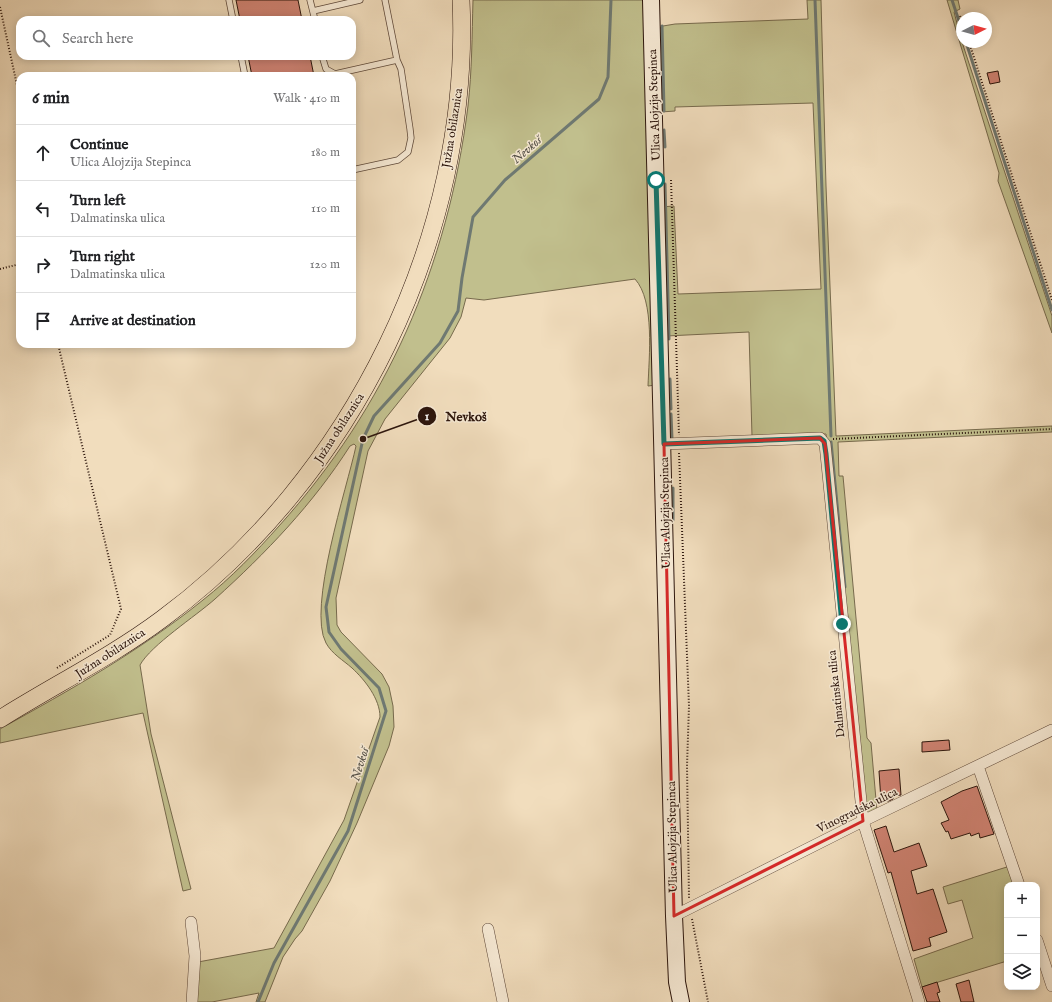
<!DOCTYPE html>
<meta charset="utf-8">
<style>
body{margin:0;font-family:"IM FELL English",serif;background:#f2f2f2;color:#202124}
.controls{position:absolute;right:12px;bottom:12px;display:grid;overflow:hidden;border-radius:8px;box-shadow:0 2px 10px #0003}
.controls button{width:36px;height:36px;display:grid;place-items:center;padding:0;border:0;border-bottom:1px solid #e0e0e0;background:#fff;color:#202124;font:20px sans-serif}
.compass{position:absolute;left:956px;top:12px;width:36px;height:36px;border-radius:50%;background:#fff;box-shadow:0 2px 10px #0003;rotate:84deg}
.stop{position:absolute;width:12px;height:12px;margin:-9px;border:3px solid #0f766e;border-radius:50%;background:#fff}
.stop.end{background:#0f766e;border-color:#fff;box-shadow:0 1px 4px #0008}
.list{margin:0;padding:0;list-style:none}
h2{display:flex;justify-content:space-between;align-items:center;height:52px;margin:0;padding:0 16px;font-size:17px}
h2 small{font-size:13px;font-weight:400;color:#757577}
.list li{display:grid;grid-template-columns:26px 1fr auto;gap:12px;align-items:center;box-sizing:border-box;height:56px;padding:0 16px;border-top:1px solid #e0e0e0}
.list b{display:block;font-size:15px;white-space:nowrap}
.list p{margin:0;font-size:13px;white-space:nowrap;color:#757577}
.list em{font-size:13px;font-style:normal;color:#757577}
.icon{flex:none;width:22px;height:22px;fill:none;stroke:currentColor;stroke-width:2;stroke-linecap:round;stroke-linejoin:round}
.map{position:relative;flex:none;width:1052px;height:1002px;overflow:hidden}
.search{position:absolute;background:#fff;box-shadow:0 2px 10px #0003;left:16px;top:16px;width:340px;height:44px;display:flex;align-items:center;gap:10px;box-sizing:border-box;padding:0 14px;border-radius:12px;color:#757577;font-size:15px}
.panel{position:absolute;background:#fff;box-shadow:0 2px 10px #0003;left:16px;top:72px;width:340px;height:276px;border-radius:12px}
.map>svg:first-child{display:block}
.green{fill:#c1bf8d;stroke:#776a4d}
.lines{fill:none;stroke-linecap:round;stroke-linejoin:round}
.stream{stroke:#6f7972;stroke-width:3}
.building{fill:#d08373;stroke:#2d160d}
.lane-casing{stroke:#5e4839;stroke-width:7}
.street-casing{stroke:#5e4839;stroke-width:12}
.secondary-casing{stroke:#2d160d;stroke-width:18}
.primary-casing{stroke:#2d160d;stroke-width:18}
.path{stroke:#2d160d;stroke-width:2;stroke-dasharray:1 2;stroke-linecap:butt}
.lane{stroke:#f6e9d4;stroke-width:5.5}
.street{stroke:#f6e9d4;stroke-width:11}
.secondary{stroke:#f6e9d4;stroke-width:16}
.primary{stroke:#f1ddbd;stroke-width:17}
.route{stroke:#0f766e;stroke-width:5}
.marked{fill:none;stroke:#d62828;stroke-width:3;stroke-linejoin:round}
.labels{text-anchor:middle;stroke-width:3;stroke-linejoin:round;paint-order:stroke}
.street-label{font-size:12px;fill:#2d160d;stroke:#f6e9d4}
.water-label{font-size:13px;font-style:italic;fill:#545048;stroke:#f6e9d4}
.leader{fill:none;stroke:#2d160d;stroke-width:1.5}
.callout-dot{fill:#2d160d;stroke:#f6e9d4;stroke-width:1.5}
.mark-label{font-size:12px;text-anchor:middle;font-weight:bold;fill:#fff}
.callout-label{font-size:13px;text-anchor:middle;font-weight:bold;fill:#2d160d;stroke:#f6e9d4;stroke-width:3;stroke-linejoin:round;paint-order:stroke}
</style>
<div class="map">
<svg width="1052" height="1002" viewBox="0 0 1052 1002">
<rect width="100%" height="100%" fill="#f1ddbd"/>
<filter id="stains"><feTurbulence type="fractalNoise" baseFrequency=".005" numOctaves="4"/><feColorMatrix values="0 0 0 0 .2 0 0 0 0 .09 0 0 0 0 .02 0 0 0 .5 -.17"/></filter>
<radialGradient id="worn" r=".72"><stop offset=".6" stop-color="#630" stop-opacity="0"/><stop offset="1" stop-color="#630" stop-opacity=".3"/></radialGradient>
<path class="green" d="M473,0H646L656,385L648,386C649,357 655,301 635,279L484,300L466,298L461,317L450,338L385,419L368,451L336,598L337,625L341,632L382,674L389,687L393,706L394,727L389,746L357,823L330,881L302,931L295,939L283,957L265,1002H256L259,993L212,1002H196L198,962L274,948L344,820L380,717C380,699 365,680 352,668C343,660 332,654 326,643C307,608 347,488 356,446L354,444L350,446C313,504 266,553 215,599C196,616 151,645 140,665L151,734L191,889L183,891L143,713L0,743V729C70,690 140,651 203,600C231,578 256,552 279,526C387,406 448,266 468,106C472,71 472,35 473,0Z
M807,0H821L826,186L836,436L1052,426V432L838,442L839,476H843L867,738L871,743L877,811L867,815L826,434L752,436L749,332L666,336L661,207L674,206L678,294L821,289L813,103L675,107V111L661,112L659,29L663,26L675,24L808,19Z
M947,0H958L960,9L954,12L962,42L1052,316V333L998,181L999,173Z
M1010,866L1016,885H1007V961L922,987L914,959L973,938L962,900L948,904L943,887Z"/>
<g class="lines">
<path class="stream" d="M815,0L831,436
M952,0L960,24
M662,26L664,111
M966,42L1052,310
M664,130L665,147
M665,184L669,339
M670,379L671,409
M671,414L672,439
M831,442L845,587
M673,488V520
M258,1002L274,963L348,831L386,711L379,688L341,649L329,632L326,607L363,439L374,416L440,343L458,311L462,278L473,217L505,180L599,99L608,77L611,0"/>
</g>
<path class="building" d="M236,0H298L302,20H240Z
M248,56H310L314,76H252Z
M998,71L1000,82L990,84L987,73Z
M949,740L950,750L922,752V742Z
M899,769L901,795L893,796V799L889,801H881L879,771Z
M977,786L994,834L980,838L979,833L971,836L970,833L951,839L948,831L946,832L941,823L949,820L941,802L962,791Z
M886,826L894,852L919,843L927,866L911,871L917,894L933,889L947,932L929,938L931,946L913,951L891,872L888,873L874,830Z
M969,980L974,1002H961L956,984Z
M937,982L940,992L937,993L940,1002H927L922,987Z"/>
<g class="lines">
<g class="lane-casing">
<path id="lane" d="M229,0L233,20
M310,0L315,20
M313,11L360,0
M241,56L245,76
M322,56L326,69L335,74L397,60L385,0
M352,170L398,160L408,152L411,138L410,129L401,69L397,60"/>
</g>
<g class="street-casing">
<path id="street" d="M664,444L820,438L825,444L863,821L919,1002
M978,766L1019,885
M674,916L863,821L1052,730
M191,922L195,956L192,1002
M488,929L503,1002
M1037,940L1052,986"/>
</g>
<g class="secondary-casing">
<path id="secondary" d="M651,0L674,916L677,982L681,1002"/>
</g>
<g class="primary-casing">
<path id="primary" d="M0,719C54,685 111,657 162,619C352,479 472,236 461,0"/>
</g>
<path class="path" d="M0,7L20,99
M960,16L962,21
M969,42L1052,300
M671,180L679,435
M0,269L20,264
M833,439L1052,429
M679,453L689,706L687,766L689,898
M57,668L110,635L121,609L58,344
M692,919L708,1002"/>
<use href="#lane" class="lane"/>
<use href="#street" class="street"/>
<use href="#secondary" class="secondary"/>
<use href="#primary" class="primary"/>
</g>
<g class="lines">
<path class="route" d="M656,180L664,444L820,438L824,441L826,454L842,624"/>
</g>
<path class="marked" d="M820,438L825,444L826,454L863,821L674,916L664,444Z"/>
<g class="labels">
<g class="street-label">
<text transform="translate(654 105) rotate(-92)" y="4">Ulica Alojzija Stepinca</text>
<text transform="translate(452 128) rotate(-81)" y="4">Južna obilaznica</text>
<text transform="translate(339 428) rotate(-57)" y="4">Južna obilaznica</text>
<text transform="translate(665 513) rotate(-91)" y="4">Ulica Alojzija Stepinca</text>
<text transform="translate(110 653) rotate(-33)" y="4">Južna obilaznica</text>
<text transform="translate(836 694) rotate(-96)" y="4">Dalmatinska ulica</text>
<text transform="translate(857 810) rotate(-26)" y="4">Vinogradska ulica</text>
<text transform="translate(672 837) rotate(-91)" y="4">Ulica Alojzija Stepinca</text>
</g>
<g class="water-label">
<text transform="translate(526 149) rotate(-41)" y="5">Nevkoš</text>
<text transform="translate(359 764) rotate(-73)" y="5">Nevkoš</text>
</g>
</g>
<path class="leader" d="M363 439L427 416"/>
<g class="callout-dot">
<circle cx="363" cy="439" r="4"/>
<circle cx="427" cy="416" r="10"/>
</g>
<g class="mark-label">
<text x="427" y="420">1</text>
</g>
<g class="callout-label">
<text x="466" y="421">Nevkoš</text>
</g>
<rect width="100%" height="100%" filter="url(#stains)"/>
<rect width="100%" height="100%" fill="url(#worn)"/>
</svg>
<div class="controls">
<button>+</button>
<button>−</button>
<button><svg class="icon" aria-label="layers" viewBox="0 0 24 24"><path d="M12 4l9 5-9 5-9-5zM3 14l9 5 9-5"/></svg></button>
</div>
<svg class="compass" viewBox="-18 -18 36 36"><path d="M0-13l5 13h-10z" fill="#e53935"/><path d="M0 13l5-13h-10z" fill="#757577"/></svg>
<div class="stop" style="left:656px;top:180px"></div>
<div class="stop end" style="left:842px;top:624px"></div>
<div class="search"><svg class="icon" aria-label="search" viewBox="0 0 24 24"><circle cx="10" cy="10" r="6"/><path d="M15 15l6 6"/></svg>Search here</div>
<section class="panel">
<h2>6 min<small>Walk · 410 m</small></h2>
<ul class="list">
<li><svg class="icon" aria-label="ahead" viewBox="0 0 24 24"><path d="M12 20V5M6 11l6-6 6 6"/></svg><div><b>Continue</b><p>Ulica Alojzija Stepinca</p></div><em>180 m</em></li>
<li><svg class="icon" aria-label="left" viewBox="0 0 24 24"><path d="M17 20v-9H6M10 6l-5 5 5 5"/></svg><div><b>Turn left</b><p>Dalmatinska ulica</p></div><em>110 m</em></li>
<li><svg class="icon" aria-label="right" viewBox="0 0 24 24"><path d="M7 20v-9h11M14 6l5 5-5 5"/></svg><div><b>Turn right</b><p>Dalmatinska ulica</p></div><em>120 m</em></li>
<li><svg class="icon" aria-label="arrive" viewBox="0 0 24 24"><path d="M6 21V4h12l-3 4 3 4H6"/></svg><div><b>Arrive at destination</b></div></li>
</ul>
</section>
</div>
